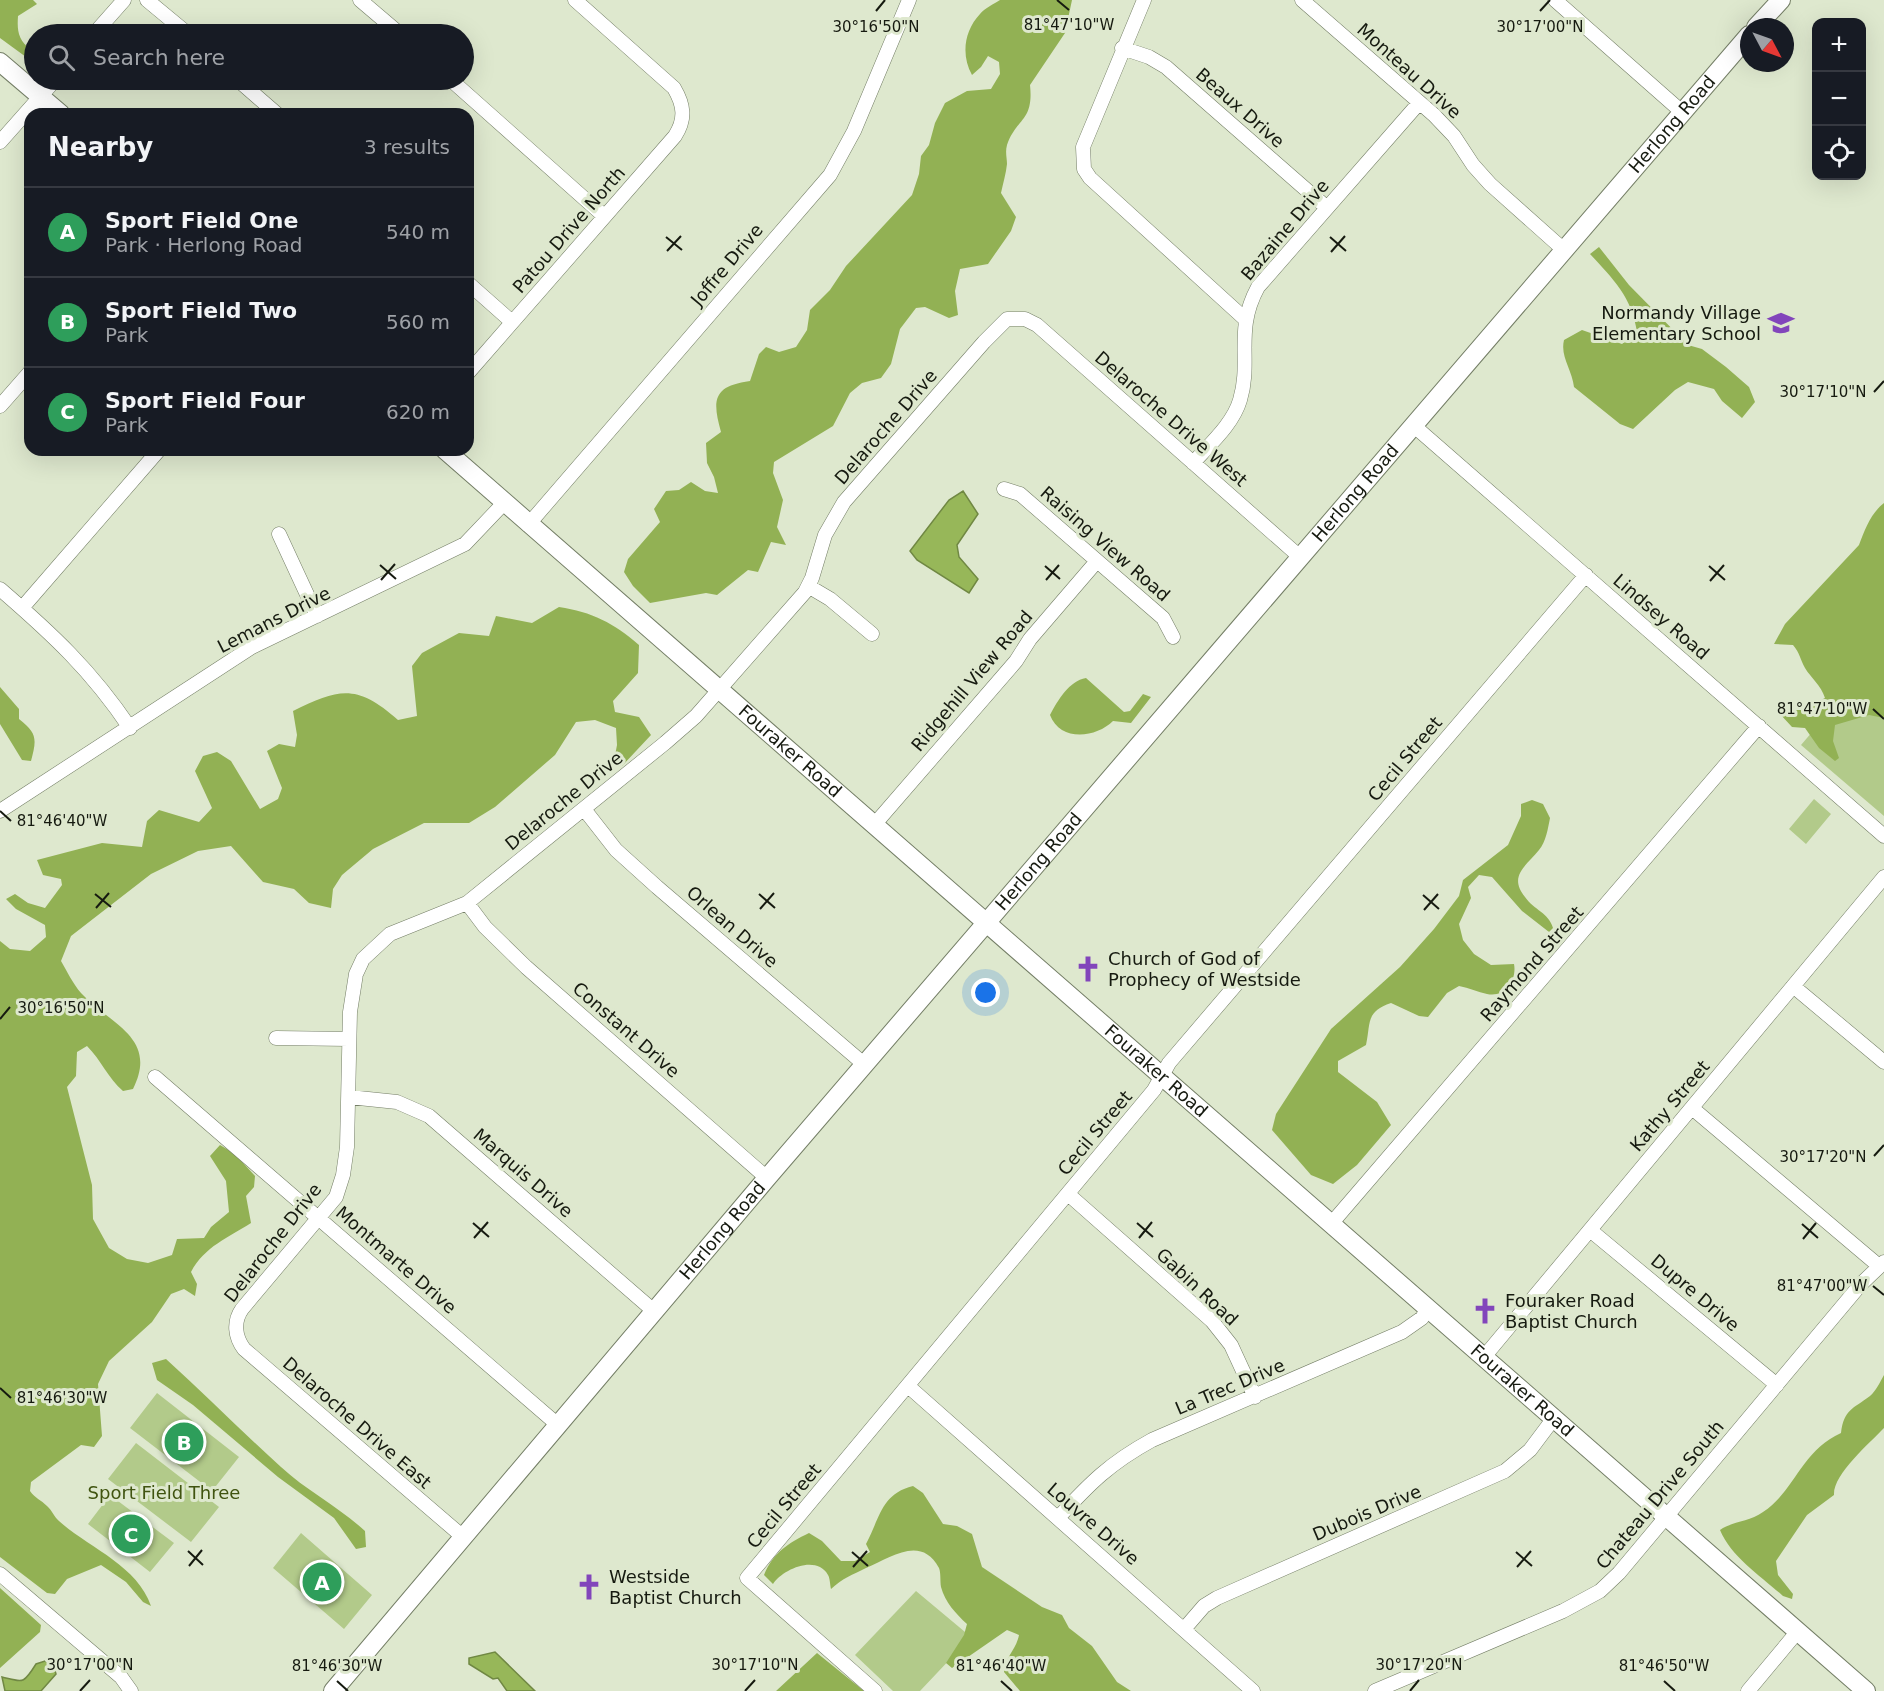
<!DOCTYPE html>
<meta charset="utf-8">
<style>
body{margin:0;font-family:"DejaVu Sans",sans-serif;background:#20242c;color:#f1f3f6}
.controls{position:absolute;right:18px;top:18px;display:grid;overflow:hidden;border-radius:12px;box-shadow:0 6px 24px #0002}
.controls button{width:54px;height:54px;display:grid;place-items:center;padding:0;border:0;border-bottom:2px solid #363941;background:#171b24;color:#f1f3f6;font:30px sans-serif}
.compass{position:absolute;left:1740px;top:18px;width:54px;height:54px;border-radius:50%;background:#171b24;box-shadow:0 6px 24px #0002;rotate:131deg}
.you{position:absolute;left:986px;top:993px;width:21px;height:21px;margin:-15px;border:4px solid #fff;border-radius:50%;background:#1a73e8;box-shadow:0 0 0 9px #1a73e833}
.badge{display:grid;place-items:center;width:39px;height:39px;border-radius:50%;background:#1a73e8;color:#fff;font-size:20px;font-weight:700}
.pin{position:absolute;translate:-50% -50%;border:3px solid #fff;box-shadow:0 2px 6px #0006}
.list{margin:0;padding:0;list-style:none}
h2{display:flex;justify-content:space-between;align-items:center;height:78px;margin:0;padding:0 24px;font-size:26px}
h2 small{font-size:20px;font-weight:400;color:#9ea1a6}
.list li{display:grid;grid-template-columns:39px 1fr auto;gap:18px;align-items:center;box-sizing:border-box;height:90px;padding:0 24px;border-top:2px solid #363941}
.list b{display:block;font-size:22px;white-space:nowrap}
.list p{margin:0;font-size:20px;white-space:nowrap;color:#9ea1a6}
.list em{font-size:20px;font-style:normal;color:#9ea1a6}
.icon{flex:none;width:33px;height:33px;fill:none;stroke:currentColor;stroke-width:2;stroke-linecap:round;stroke-linejoin:round}
.map{position:relative;flex:none;width:1884px;height:1691px;overflow:hidden}
.search{position:absolute;background:#171b24;box-shadow:0 6px 24px #0002;left:24px;top:24px;width:450px;height:66px;display:flex;align-items:center;gap:15px;box-sizing:border-box;padding:0 21px;border-radius:33px;color:#9ea1a6;font-size:22px}
.panel{position:absolute;background:#171b24;box-shadow:0 6px 24px #0002;left:24px;top:108px;width:450px;height:348px;border-radius:18px}
.map>svg:first-child{display:block}
.green{fill:#b2ca8a}
.forest{fill:#92b154}
.water{fill:#97b759;stroke:#708843;stroke-width:1.5}
.lines{fill:none;stroke-linecap:round;stroke-linejoin:round}
.street-casing{stroke:#747e66;stroke-width:15}
.secondary-casing{stroke:#747e66;stroke-width:20}
.street{stroke:#fff;stroke-width:14}
.secondary{stroke:#fff;stroke-width:18}
.ticks{fill:none;stroke:#161a10;stroke-width:2}
.labels{text-anchor:middle;stroke-width:6;stroke-linejoin:round;paint-order:stroke}
.street-label{font-size:18px;fill:#161a10;stroke:#dee8ce}
.poi-label{font-size:18px;fill:#161a10;stroke:#dee8ce;text-anchor:start}
.park-label{font-size:18px;fill:#405410;stroke:#dee8ce}
.ticks-label{font-size:15px;text-anchor:middle;fill:#161a10;stroke:#dee8ce;stroke-width:6;stroke-linejoin:round;paint-order:stroke}
</style>
<div class="map">
<svg width="1884" height="1691" viewBox="0 0 1884 1691">
<rect width="100%" height="100%" fill="#dee8ce"/>
<path class="green" d="M1884,648V816L1801,745Z
M1814,799L1831,814L1806,844L1789,829Z
M157,1393L239,1457L212,1491L130,1428Z
M136,1443L219,1507L191,1542L108,1479Z
M110,1495L174,1543L150,1572L88,1524Z
M301,1533L372,1595L344,1629L273,1568Z
M916,1591L971,1637L920,1691H893L855,1655Z"/>
<path class="forest" d="M0,0H33L37,4L18,16C17,31 18,40 31,50L26,57L0,38Z
M1000,0H1072L1065,33L1030,85C1034,122 1016,118 1007,145C1005,152 1007,158 1007,164C1006,174 1003,183 1001,193L1016,217L1011,231L988,264L960,269L955,291L958,315L949,318L925,307L916,308L900,329L891,364L881,378L862,383L850,393L833,426L774,462L773,473L783,500L777,527L786,545L771,542L758,572L748,570L717,595L706,593L650,603L633,586L624,572L628,559L660,522L654,509L666,491L679,490L691,482L705,491L718,493L714,477L707,463L706,443L721,432C712,400 713,386 750,381L759,354L766,347L779,352L796,347L807,330L810,310L830,290L846,266L912,195L919,174L921,156L929,145L935,123L945,103L967,91L991,89L1000,74L999,62L988,56L981,67L972,75C961,55 964,31 980,14C985,8 994,4 1000,0Z
M1599,247L1629,285L1688,345L1702,349L1726,367L1749,387L1755,402L1742,418L1722,401L1714,389L1688,382L1675,390L1633,429L1620,424L1574,387C1572,369 1560,357 1564,340L1582,330L1622,344L1637,332C1632,297 1613,279 1590,254Z
M1884,503V718L1869,715L1835,725L1833,741L1839,758L1835,761L1819,748L1805,728L1792,727L1780,714L1786,710H1801L1825,698C1821,685 1811,678 1805,668C1800,659 1800,653 1793,645L1774,644L1785,624L1859,545C1865,529 1871,513 1884,503Z
M559,607C592,612 614,623 639,645L638,673L613,701L615,712L639,717L651,735L622,766L614,761L617,745L616,728L595,720L576,722L555,755L495,807L469,823H424L373,849L342,875L333,889L331,908L309,903L294,889L263,882L231,846L198,851L151,874L71,936L61,961C67,971 73,984 81,993C109,1024 159,1037 133,1089L123,1091C108,1078 101,1060 87,1046L77,1052L76,1076L67,1087L92,1185L93,1219L109,1248L127,1259L148,1263L172,1255L177,1239L204,1238L211,1227L229,1212L226,1181L210,1156L220,1145L235,1154L255,1176L254,1187L246,1196L251,1223C228,1238 205,1246 191,1272L197,1284L195,1296L184,1289L171,1294L152,1322L109,1361L98,1384L102,1436L94,1447L81,1445L31,1482L30,1491C35,1498 41,1500 47,1506C52,1510 54,1517 59,1521C89,1548 137,1565 151,1606L143,1602L126,1582L101,1565L67,1579L55,1594L47,1593L0,1557V941L10,949L30,951L46,937L45,925L16,909L6,899L15,894L28,903L45,908L62,885L61,879L43,875L37,860L102,843L142,847L147,821L159,810L199,822L212,808L195,771L203,756L217,752L231,761L260,809L278,799L282,788L267,751L279,744L295,747L297,735L293,711C340,688 357,684 398,720L417,716L412,666L422,653L459,633L489,636L496,616L532,623Z
M1086,678L1124,712L1130,711L1143,694L1151,697L1131,723L1113,721C1096,738 1060,742 1050,715C1058,700 1069,681 1086,678Z
M0,687L19,709V719C37,733 37,739 31,761L22,760L0,724Z
M1532,800L1543,804L1550,818C1548,828 1546,842 1539,850C1526,866 1508,876 1525,897C1534,910 1549,913 1553,928L1549,932L1522,911L1492,877L1479,875L1468,887L1471,898L1459,924L1463,940L1474,954L1491,965L1514,964C1517,979 1506,998 1487,994C1478,992 1469,988 1459,986L1447,993L1428,1017L1419,1016L1391,1003C1365,1012 1371,1023 1366,1045L1338,1061V1072L1377,1102L1391,1125L1357,1165L1333,1184L1311,1175L1272,1130L1276,1114L1331,1029L1400,967L1434,929L1459,896L1463,880L1508,845L1521,816V804Z
M166,1359C205,1394 242,1432 281,1467C307,1491 339,1507 365,1531L366,1547L356,1549L334,1518L278,1477L193,1405L157,1380L152,1363Z
M1884,1375V1428C1869,1444 1833,1474 1834,1495L1807,1515L1776,1561L1778,1575L1793,1594L1792,1599L1783,1596C1762,1577 1731,1557 1720,1530C1733,1521 1749,1522 1763,1512C1795,1491 1801,1451 1841,1433C1844,1409 1853,1409 1870,1396C1876,1391 1880,1382 1884,1375Z
M913,1486L923,1493L943,1524L957,1526L972,1534L982,1567L1042,1607L1062,1615L1069,1628L1092,1646L1117,1682L1131,1691H1020L1004,1672C1005,1657 1016,1650 1019,1635L1007,1630L952,1668L946,1663L964,1635L967,1624C956,1614 945,1602 941,1587C940,1581 941,1573 939,1568C921,1534 890,1558 866,1568C852,1575 843,1578 831,1589C830,1585 830,1578 828,1575C816,1554 782,1570 773,1584L764,1575C773,1553 788,1543 809,1533L822,1541L841,1561H855L870,1552L866,1544C880,1518 881,1494 913,1486Z
M0,1588L41,1625L40,1632L0,1668Z
M817,1653L864,1691H776Z"/>
<path class="water" d="M963,491L978,514L957,545L959,557L978,579L969,593L917,560L910,551L949,500Z
M495,1652L535,1691H507L498,1678L493,1679L469,1664V1658Z
M45,1661L54,1667L56,1674L41,1691H5L2,1677C23,1682 23,1685 36,1664Z"/>
<g class="lines">
<g class="street-casing">
<path id="street" d="M147,0L188,34
M360,0L400,34
M1144,0L1083,147L1084,169L1090,178L1245,319
M1302,0L1434,115L1454,136L1473,165L1490,184L1564,250
M1555,0L1682,112
M94,34L124,0
M1122,48L1149,57L1166,67L1326,207
M238,80L277,114
M451,80L604,216
M0,142L55,80
M468,283L512,322
M468,373L675,136C686,119 684,105 674,88L575,0
M0,406L30,372
M1413,425L1884,836
M1193,463C1210,444 1233,424 1240,400C1252,360 1234,331 1258,287L1419,103
M1004,489L1020,494L1163,618L1173,637
M528,525L830,175L854,131L909,0
M279,534L317,616
M808,586L830,599L872,634
M0,589C52,634 91,670 130,728
M22,608L159,450
M584,809L616,850L657,887L865,1065
M0,811L252,647L465,544L504,503
M874,825L1016,661L1030,639L1097,561
M467,903L485,927L526,967L767,1178
M1793,986L1884,1062
M276,1038L349,1039
M155,1077L558,1425
M349,1097L397,1102L429,1116L655,1312
M1692,1108L1879,1266
M1068,1194L1212,1321L1231,1345L1255,1397
M1331,1224L1759,726
M1590,1230L1777,1385
M1484,1357L1884,877
M908,1386L1253,1691
M1058,1518C1090,1483 1110,1463 1152,1440L1402,1332L1422,1318L1428,1308
M462,1536L244,1349C235,1337 233,1322 242,1309L336,1197L343,1175L347,1147L350,1012L356,974L363,959L390,934L467,903L665,743L696,716L805,592L812,578L825,535L844,502L984,342L1007,319H1025L1037,325L1300,557
M0,1574L121,1677L131,1691
M1185,1628L1204,1606L1217,1598L1505,1471L1530,1450L1554,1418
M875,1691L747,1578L1154,1090L1169,1063L1586,575
M1375,1691L1563,1611L1600,1591L1619,1573L1861,1284L1884,1262
M1748,1691L1798,1631"/>
</g>
<g class="secondary-casing">
<g id="secondary">
<path d="M1756,27L1781,0"/>
<path d="M0,62L61,114"/>
<path id="s1" d="M445,450L1866,1691"/>
<path id="s2" d="M333,1691L767,1178L1749,35"/>
</g>
</g>
<use href="#street" class="street"/>
<use href="#secondary" class="secondary"/>
</g>
<path class="ticks" d="M1057,0L1069,10M876,11L885,0M1540,11L1550,0M666,237L682,250M1330,237L1346,251M667,251L681,236M1331,252L1345,236M1874,392L1884,381M380,565L396,579M1045,566L1060,579M1709,566L1725,580M381,580L395,564M1046,580L1059,565M1710,581L1724,565M1873,709L1884,719M0,811L11,821M95,894L111,907M759,894L775,908M1423,895L1439,909M96,908L109,893M760,909L774,893M1424,910L1438,894M0,1019L10,1007M1874,1156L1884,1145M473,1223L489,1237M1137,1223L1153,1237M1802,1224L1818,1238M474,1238L488,1222M1139,1238L1152,1222M1803,1239L1816,1223M1873,1286L1884,1295M0,1388L11,1398M188,1551L203,1565M852,1552L868,1566M1516,1552L1532,1566M189,1566L202,1550M853,1567L867,1551M1517,1567L1531,1551M337,1681L348,1691M1001,1681L1012,1691M1664,1681L1675,1691M80,1691L90,1680M745,1691L755,1680M1410,1691L1419,1680"/>
<defs>
<g id="school-bare" transform="scale(2.07)"><path d="M0-5L7-2L0 1L-7-2ZM-4 1L0 2.5L4 1V4Q0 6-4 4Z" fill="#8245bb" stroke="#dee8ce" stroke-width="2.5" paint-order="stroke"/></g>
<g id="church-bare" transform="scale(2.07)"><path d="M-1.2-6h2.4v3.5h3.3v2.4h-3.3V6h-2.4V-.1h-3.3v-2.4h3.3Z" fill="#8245bb" stroke="#dee8ce" stroke-width="2.5" paint-order="stroke"/></g>
</defs>
<g fill-rule="evenodd">
<use href="#school-bare" x="1781" y="323"/>
<use href="#church-bare" x="1088" y="969"/>
<use href="#church-bare" x="1485" y="1311"/>
<use href="#church-bare" x="589" y="1587"/>
</g>
<g class="labels">
<g class="street-label">
<text transform="translate(1409 71) rotate(42)" y="6">Monteau Drive</text>
<text transform="translate(1240 108) rotate(41)" y="6">Beaux Drive</text>
<text dy="6" stroke="none"><textPath href="#s2" startOffset="2061">Herlong Road</textPath></text>
<text transform="translate(569 230) rotate(-49)" y="6">Patou Drive North</text>
<text transform="translate(1285 230) rotate(-50)" y="6">Bazaine Drive</text>
<text transform="translate(727 265) rotate(-50)" y="6">Joffre Drive</text>
<text transform="translate(1171 419) rotate(41)" y="6">Delaroche Drive West</text>
<text transform="translate(886 427) rotate(-49)" y="6">Delaroche Drive</text>
<text dy="6" stroke="none"><textPath href="#s2" startOffset="1575">Herlong Road</textPath></text>
<text transform="translate(1105 544) rotate(41)" y="6">Raising View Road</text>
<text transform="translate(1661 617) rotate(41)" y="6">Lindsey Road</text>
<text transform="translate(274 620) rotate(-27)" y="6">Lemans Drive</text>
<text transform="translate(972 681) rotate(-50)" y="6">Ridgehill View Road</text>
<text dy="6" stroke="none"><textPath href="#s1" startOffset="458">Fouraker Road</textPath></text>
<text transform="translate(1405 759) rotate(-50)" y="6">Cecil Street</text>
<text transform="translate(564 801) rotate(-39)" y="6">Delaroche Drive</text>
<text dy="6" stroke="none"><textPath href="#s2" startOffset="1089">Herlong Road</textPath></text>
<text transform="translate(732 927) rotate(41)" y="6">Orlean Drive</text>
<text transform="translate(1532 964) rotate(-49)" y="6">Raymond Street</text>
<text transform="translate(626 1030) rotate(41)" y="6">Constant Drive</text>
<text dy="6" stroke="none"><textPath href="#s1" startOffset="944">Fouraker Road</textPath></text>
<text transform="translate(1670 1106) rotate(-50)" y="6">Kathy Street</text>
<text transform="translate(1095 1133) rotate(-50)" y="6">Cecil Street</text>
<text transform="translate(523 1173) rotate(41)" y="6">Marquis Drive</text>
<text dy="6" stroke="none"><textPath href="#s2" startOffset="603">Herlong Road</textPath></text>
<text transform="translate(273 1243) rotate(-52)" y="6">Delaroche Drive</text>
<text transform="translate(396 1260) rotate(41)" y="6">Montmarte Drive</text>
<text transform="translate(1197 1287) rotate(43)" y="6">Gabin Road</text>
<text transform="translate(1695 1293) rotate(40)" y="6">Dupre Drive</text>
<text transform="translate(1230 1387) rotate(-23)" y="6">La Trec Drive</text>
<text dy="6" stroke="none"><textPath href="#s1" startOffset="1430">Fouraker Road</textPath></text>
<text transform="translate(357 1423) rotate(41)" y="6">Delaroche Drive East</text>
<text transform="translate(1660 1495) rotate(-50)" y="6">Chateau Drive South</text>
<text transform="translate(784 1506) rotate(-50)" y="6">Cecil Street</text>
<text transform="translate(1367 1513) rotate(-23)" y="6">Dubois Drive</text>
<text transform="translate(1093 1524) rotate(41)" y="6">Louvre Drive</text>
</g>
<g class="poi-label">
<text x="1761" y="319" text-anchor="end">Normandy Village<tspan x="1761" dy="21">Elementary School</tspan></text>
<text x="1108" y="965">Church of God of<tspan x="1108" dy="21">Prophecy of Westside</tspan></text>
<text x="1505" y="1307">Fouraker Road<tspan x="1505" dy="21">Baptist Church</tspan></text>
<text x="609" y="1583">Westside<tspan x="609" dy="21">Baptist Church</tspan></text>
</g>
<g class="park-label">
<text x="164" y="1499">Sport Field Three</text>
</g>
</g>
<g class="ticks-label">
<text x="1069" y="30">81°47'10"W</text>
<text x="876" y="32">30°16'50"N</text>
<text x="1540" y="32">30°17'00"N</text>
<text x="1823" y="397">30°17'10"N</text>
<text x="1822" y="714">81°47'10"W</text>
<text x="62" y="826">81°46'40"W</text>
<text x="61" y="1013">30°16'50"N</text>
<text x="1823" y="1162">30°17'20"N</text>
<text x="1822" y="1291">81°47'00"W</text>
<text x="62" y="1403">81°46'30"W</text>
<text x="90" y="1670">30°17'00"N</text>
<text x="755" y="1670">30°17'10"N</text>
<text x="1419" y="1670">30°17'20"N</text>
<text x="337" y="1671">81°46'30"W</text>
<text x="1001" y="1671">81°46'40"W</text>
<text x="1664" y="1671">81°46'50"W</text>
</g>
</svg>
<div class="controls">
<button>+</button>
<button>−</button>
<button><svg class="icon" aria-label="locate" viewBox="0 0 24 24"><circle cx="12" cy="12" r="6"/><path d="M12 2v4M12 18v4M2 12h4M18 12h4"/></svg></button>
</div>
<svg class="compass" viewBox="-18 -18 36 36"><path d="M0-13l5 13h-10z" fill="#e53935"/><path d="M0 13l5-13h-10z" fill="#9ea1a6"/></svg>
<div class="you"></div>
<div class="pin badge" style="left:322px;top:1582px;background:#2e9e5b">A</div>
<div class="pin badge" style="left:184px;top:1442px;background:#2e9e5b">B</div>
<div class="pin badge" style="left:131px;top:1534px;background:#2e9e5b">C</div>
<div class="search"><svg class="icon" aria-label="search" viewBox="0 0 24 24"><circle cx="10" cy="10" r="6"/><path d="M15 15l6 6"/></svg>Search here</div>
<section class="panel">
<h2>Nearby<small>3 results</small></h2>
<ul class="list">
<li><span class="badge" style="background:#2e9e5b">A</span><div><b>Sport Field One</b><p>Park · Herlong Road</p></div><em>540 m</em></li>
<li><span class="badge" style="background:#2e9e5b">B</span><div><b>Sport Field Two</b><p>Park</p></div><em>560 m</em></li>
<li><span class="badge" style="background:#2e9e5b">C</span><div><b>Sport Field Four</b><p>Park</p></div><em>620 m</em></li>
</ul>
</section>
</div>
